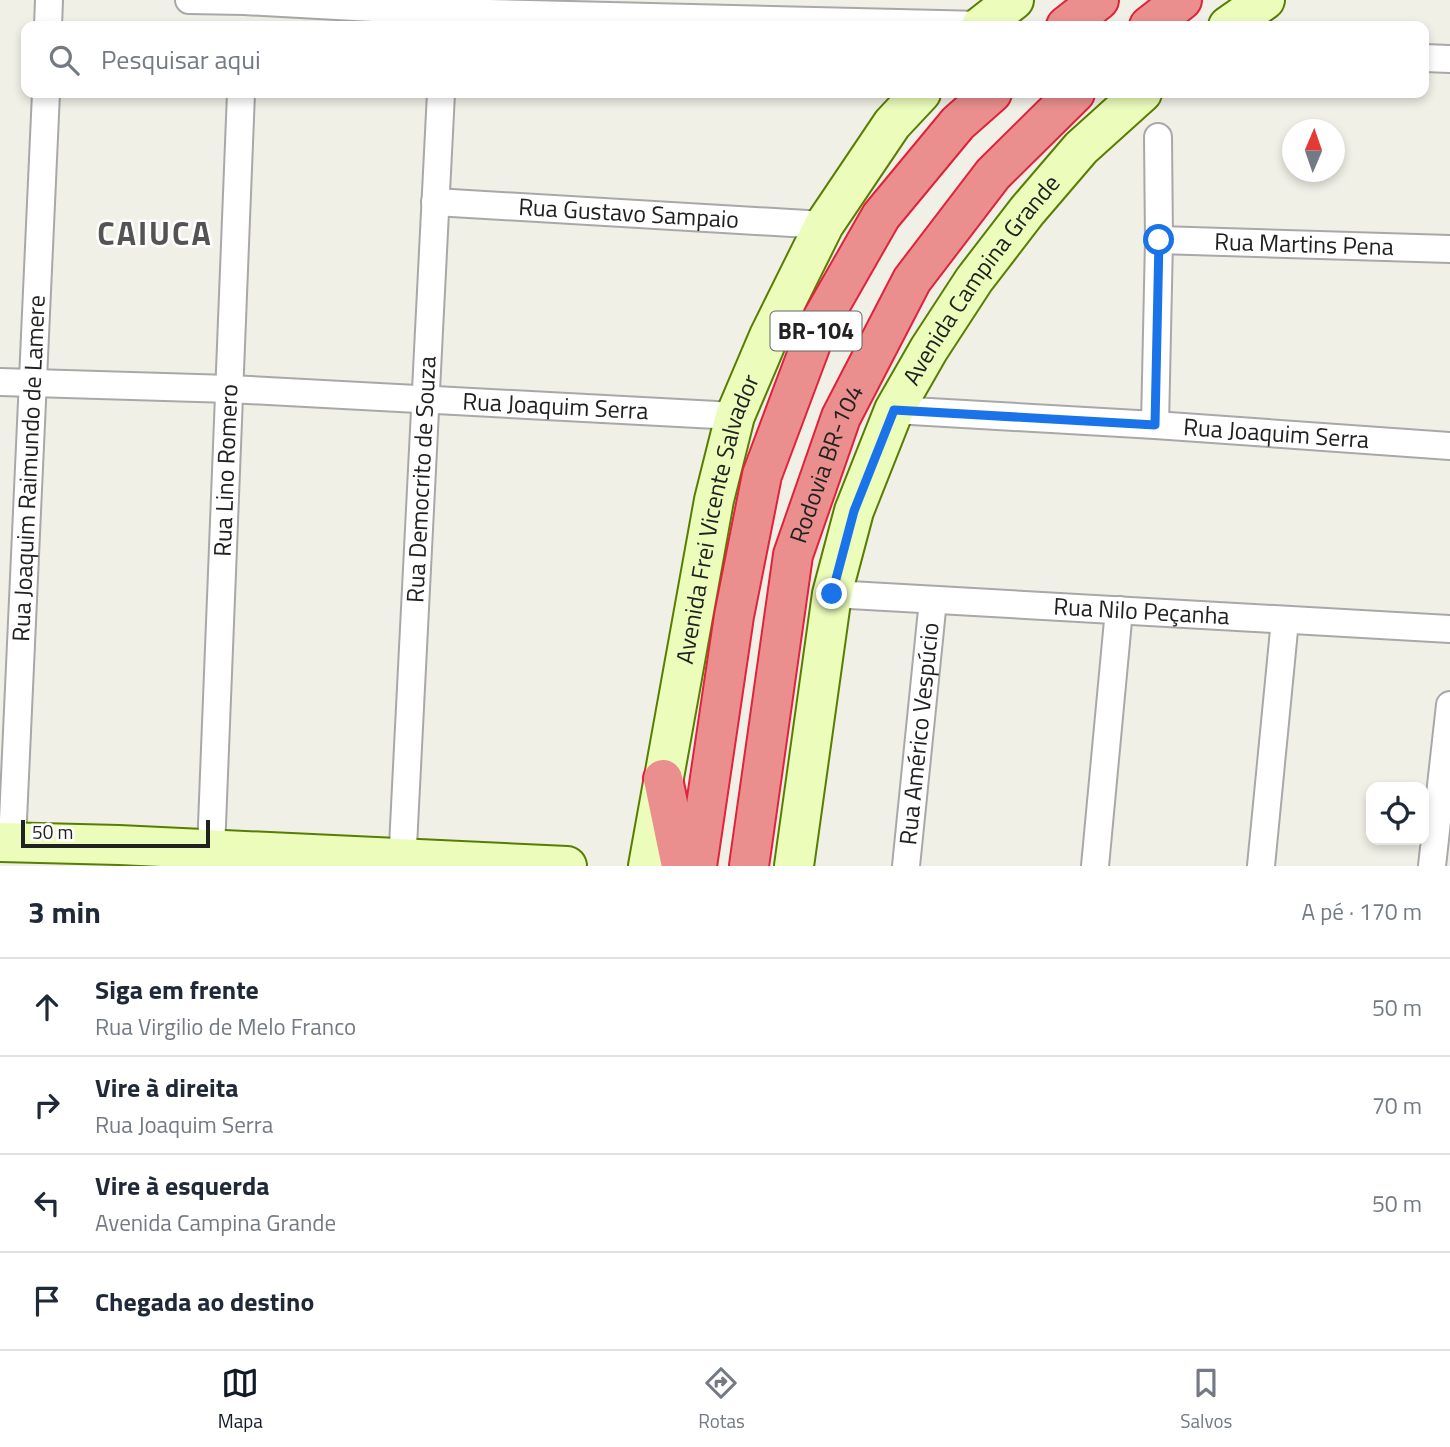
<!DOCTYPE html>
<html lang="pt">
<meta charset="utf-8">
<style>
body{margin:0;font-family:"Titillium Web",sans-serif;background:#f6f6f7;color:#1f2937}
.controls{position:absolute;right:21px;bottom:21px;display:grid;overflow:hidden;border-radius:14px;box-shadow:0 4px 10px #0003}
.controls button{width:63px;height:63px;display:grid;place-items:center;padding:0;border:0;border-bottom:2px solid #e0e1e3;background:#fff;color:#1f2937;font:35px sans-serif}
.compass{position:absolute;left:1282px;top:119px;width:63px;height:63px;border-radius:50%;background:#fff;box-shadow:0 4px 10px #0003;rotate:2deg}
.scale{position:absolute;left:21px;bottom:18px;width:189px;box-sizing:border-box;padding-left:7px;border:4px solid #212121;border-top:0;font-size:19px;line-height:24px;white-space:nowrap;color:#212121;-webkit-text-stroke:5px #fff;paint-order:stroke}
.stop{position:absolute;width:21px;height:21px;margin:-16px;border:5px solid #1a73e8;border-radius:50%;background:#fff}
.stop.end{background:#1a73e8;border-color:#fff;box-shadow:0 2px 7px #0008}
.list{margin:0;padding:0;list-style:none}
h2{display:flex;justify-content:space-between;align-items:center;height:91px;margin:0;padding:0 28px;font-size:30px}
h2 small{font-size:23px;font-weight:400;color:#747a83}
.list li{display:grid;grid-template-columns:46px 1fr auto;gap:21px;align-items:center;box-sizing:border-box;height:98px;padding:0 28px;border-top:2px solid #e0e1e3}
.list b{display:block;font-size:26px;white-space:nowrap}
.list p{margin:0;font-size:23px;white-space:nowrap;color:#747a83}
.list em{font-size:23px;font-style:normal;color:#747a83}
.icon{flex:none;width:38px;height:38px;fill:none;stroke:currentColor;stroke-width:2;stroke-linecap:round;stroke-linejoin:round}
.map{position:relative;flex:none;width:1450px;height:866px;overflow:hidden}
.search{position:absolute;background:#fff;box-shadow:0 4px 10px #0003;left:21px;right:21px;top:21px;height:77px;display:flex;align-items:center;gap:18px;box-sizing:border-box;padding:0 24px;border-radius:14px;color:#747a83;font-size:26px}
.sheet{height:483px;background:#fff}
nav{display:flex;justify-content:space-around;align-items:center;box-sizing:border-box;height:98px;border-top:2px solid #e0e1e3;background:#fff;font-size:19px;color:#747a83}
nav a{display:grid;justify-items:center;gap:4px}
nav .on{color:#111827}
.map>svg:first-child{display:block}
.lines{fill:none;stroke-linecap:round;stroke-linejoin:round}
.street-casing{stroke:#a8a8a8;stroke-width:30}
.secondary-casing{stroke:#577e01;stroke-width:42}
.highway-casing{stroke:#e1223c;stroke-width:42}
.street{stroke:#fff;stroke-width:26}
.secondary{stroke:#ebfcbb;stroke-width:38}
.highway{stroke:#ea8f8d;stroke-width:38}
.route{stroke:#1a73e8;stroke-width:9}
.labels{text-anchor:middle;stroke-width:5;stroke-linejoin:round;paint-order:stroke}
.shield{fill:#fff;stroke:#646464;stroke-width:2}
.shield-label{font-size:23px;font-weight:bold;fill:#212121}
.street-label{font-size:24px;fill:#212121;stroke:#fff}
.district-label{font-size:32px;font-weight:bold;letter-spacing:2px;fill:#545454;stroke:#fff}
</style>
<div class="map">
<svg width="1450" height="866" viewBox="0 0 1450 866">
<rect width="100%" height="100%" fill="#f1f0e7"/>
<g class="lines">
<g class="street-casing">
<g id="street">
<path d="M189,0L244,1L446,12L982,25"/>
<path d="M48,26L49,0"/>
<path d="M1424,58L1450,59"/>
<path id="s1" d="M435,202L824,225"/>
<path id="s2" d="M1159,240L1450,249"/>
<path id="s3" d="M0,382L230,389L735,416"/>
<path id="s4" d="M894,410L1155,425L1450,446"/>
<path d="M1155,425L1159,240L1158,137"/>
<path id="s5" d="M832,594L1450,629"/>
<path id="s6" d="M12,842L46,93"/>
<path id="s7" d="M211,850L241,93"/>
<path id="s8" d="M402,866L441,93"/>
<path id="s9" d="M906,866L933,600"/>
<path d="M1095,866L1119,610"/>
<path d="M1261,866L1285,620"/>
<path d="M1432,866L1450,705"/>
</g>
</g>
<g class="secondary-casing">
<g id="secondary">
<path d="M981,26L1014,0"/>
<path d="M1228,26L1265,0"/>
<path d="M0,842L119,845L567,866"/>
<path id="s10" d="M648,866L714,500L735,416L769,336L824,225L892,124L921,93"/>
<path id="s11" d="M794,866L832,594L854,511L894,410L929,349L974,280L1027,211L1081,148L1142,93"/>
</g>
</g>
<g class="highway-casing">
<g id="highway">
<path d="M1066,26L1099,0"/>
<path d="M1149,26L1182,0"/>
<path d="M663,779L681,866"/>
<path d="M697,866L734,616L762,475L817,328L881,216L958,123L992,93"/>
<path id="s12" d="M749,866L793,555L841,417L912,280L993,174L1075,93"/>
</g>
</g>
<use href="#street" class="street"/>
<use href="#secondary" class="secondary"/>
<use href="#highway" class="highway"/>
</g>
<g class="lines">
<path class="route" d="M832,594L854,511L894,410L1155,425L1159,240"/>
</g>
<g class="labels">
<rect class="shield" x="770.5" y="311.5" width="91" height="39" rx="5"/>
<g class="shield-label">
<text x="816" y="339">BR-104</text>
</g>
<g class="street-label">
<text dy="8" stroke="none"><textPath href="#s1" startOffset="194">Rua Gustavo Sampaio</textPath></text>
<text dy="8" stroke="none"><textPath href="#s2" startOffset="145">Rua Martins Pena</textPath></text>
<text dy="8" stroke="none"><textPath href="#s11" startOffset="626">Avenida Campina Grande</textPath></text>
<text dy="8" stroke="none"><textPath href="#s3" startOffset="556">Rua Joaquim Serra</textPath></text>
<text dy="8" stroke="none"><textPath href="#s4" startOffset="383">Rua Joaquim Serra</textPath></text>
<text dy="8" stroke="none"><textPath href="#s12" startOffset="411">Rodovia BR-104</textPath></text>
<text dy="8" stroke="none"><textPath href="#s6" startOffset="374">Rua Joaquim Raimundo de Lamere</textPath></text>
<text dy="8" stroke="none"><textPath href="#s7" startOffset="380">Rua Lino Romero</textPath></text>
<text dy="8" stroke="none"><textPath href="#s8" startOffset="387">Rua Democrito de Souza</textPath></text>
<text dy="8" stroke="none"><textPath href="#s10" startOffset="354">Avenida Frei Vicente Salvador</textPath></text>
<text dy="8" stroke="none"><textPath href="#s5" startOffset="310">Rua Nilo Peçanha</textPath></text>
<text dy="8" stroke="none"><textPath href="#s9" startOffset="133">Rua Américo Vespúcio</textPath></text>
</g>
<g class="district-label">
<text x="155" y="245">CAIUCA</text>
</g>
</g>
</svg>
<div class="controls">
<button><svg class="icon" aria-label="locate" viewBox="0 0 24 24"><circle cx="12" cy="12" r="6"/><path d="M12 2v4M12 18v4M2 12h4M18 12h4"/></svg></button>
</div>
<svg class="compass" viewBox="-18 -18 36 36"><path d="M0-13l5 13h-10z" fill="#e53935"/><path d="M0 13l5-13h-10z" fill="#747a83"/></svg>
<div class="scale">50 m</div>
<div class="stop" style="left:1159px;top:240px"></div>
<div class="stop end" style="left:832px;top:594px"></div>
<div class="search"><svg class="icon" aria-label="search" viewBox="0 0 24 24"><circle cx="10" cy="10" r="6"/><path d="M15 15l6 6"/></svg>Pesquisar aqui</div>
</div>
<section class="sheet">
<h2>3 min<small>A pé · 170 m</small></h2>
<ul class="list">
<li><svg class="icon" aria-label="ahead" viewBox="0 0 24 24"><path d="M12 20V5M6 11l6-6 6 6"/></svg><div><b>Siga em frente</b><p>Rua Virgilio de Melo Franco</p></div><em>50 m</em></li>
<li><svg class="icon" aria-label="right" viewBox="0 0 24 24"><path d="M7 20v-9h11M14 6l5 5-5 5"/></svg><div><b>Vire à direita</b><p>Rua Joaquim Serra</p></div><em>70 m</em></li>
<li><svg class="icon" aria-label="left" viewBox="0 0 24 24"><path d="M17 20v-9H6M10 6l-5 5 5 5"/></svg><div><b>Vire à esquerda</b><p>Avenida Campina Grande</p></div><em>50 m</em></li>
<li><svg class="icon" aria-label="arrive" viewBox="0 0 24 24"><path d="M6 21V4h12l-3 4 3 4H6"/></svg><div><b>Chegada ao destino</b></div></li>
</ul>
</section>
<nav>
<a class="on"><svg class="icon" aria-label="map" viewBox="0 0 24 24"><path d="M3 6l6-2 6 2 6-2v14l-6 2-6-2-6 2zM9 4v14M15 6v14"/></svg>Mapa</a>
<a><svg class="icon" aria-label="directions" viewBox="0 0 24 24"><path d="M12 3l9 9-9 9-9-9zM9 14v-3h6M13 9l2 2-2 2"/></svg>Rotas</a>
<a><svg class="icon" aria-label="saved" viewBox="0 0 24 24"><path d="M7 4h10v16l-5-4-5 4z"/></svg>Salvos</a>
</nav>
